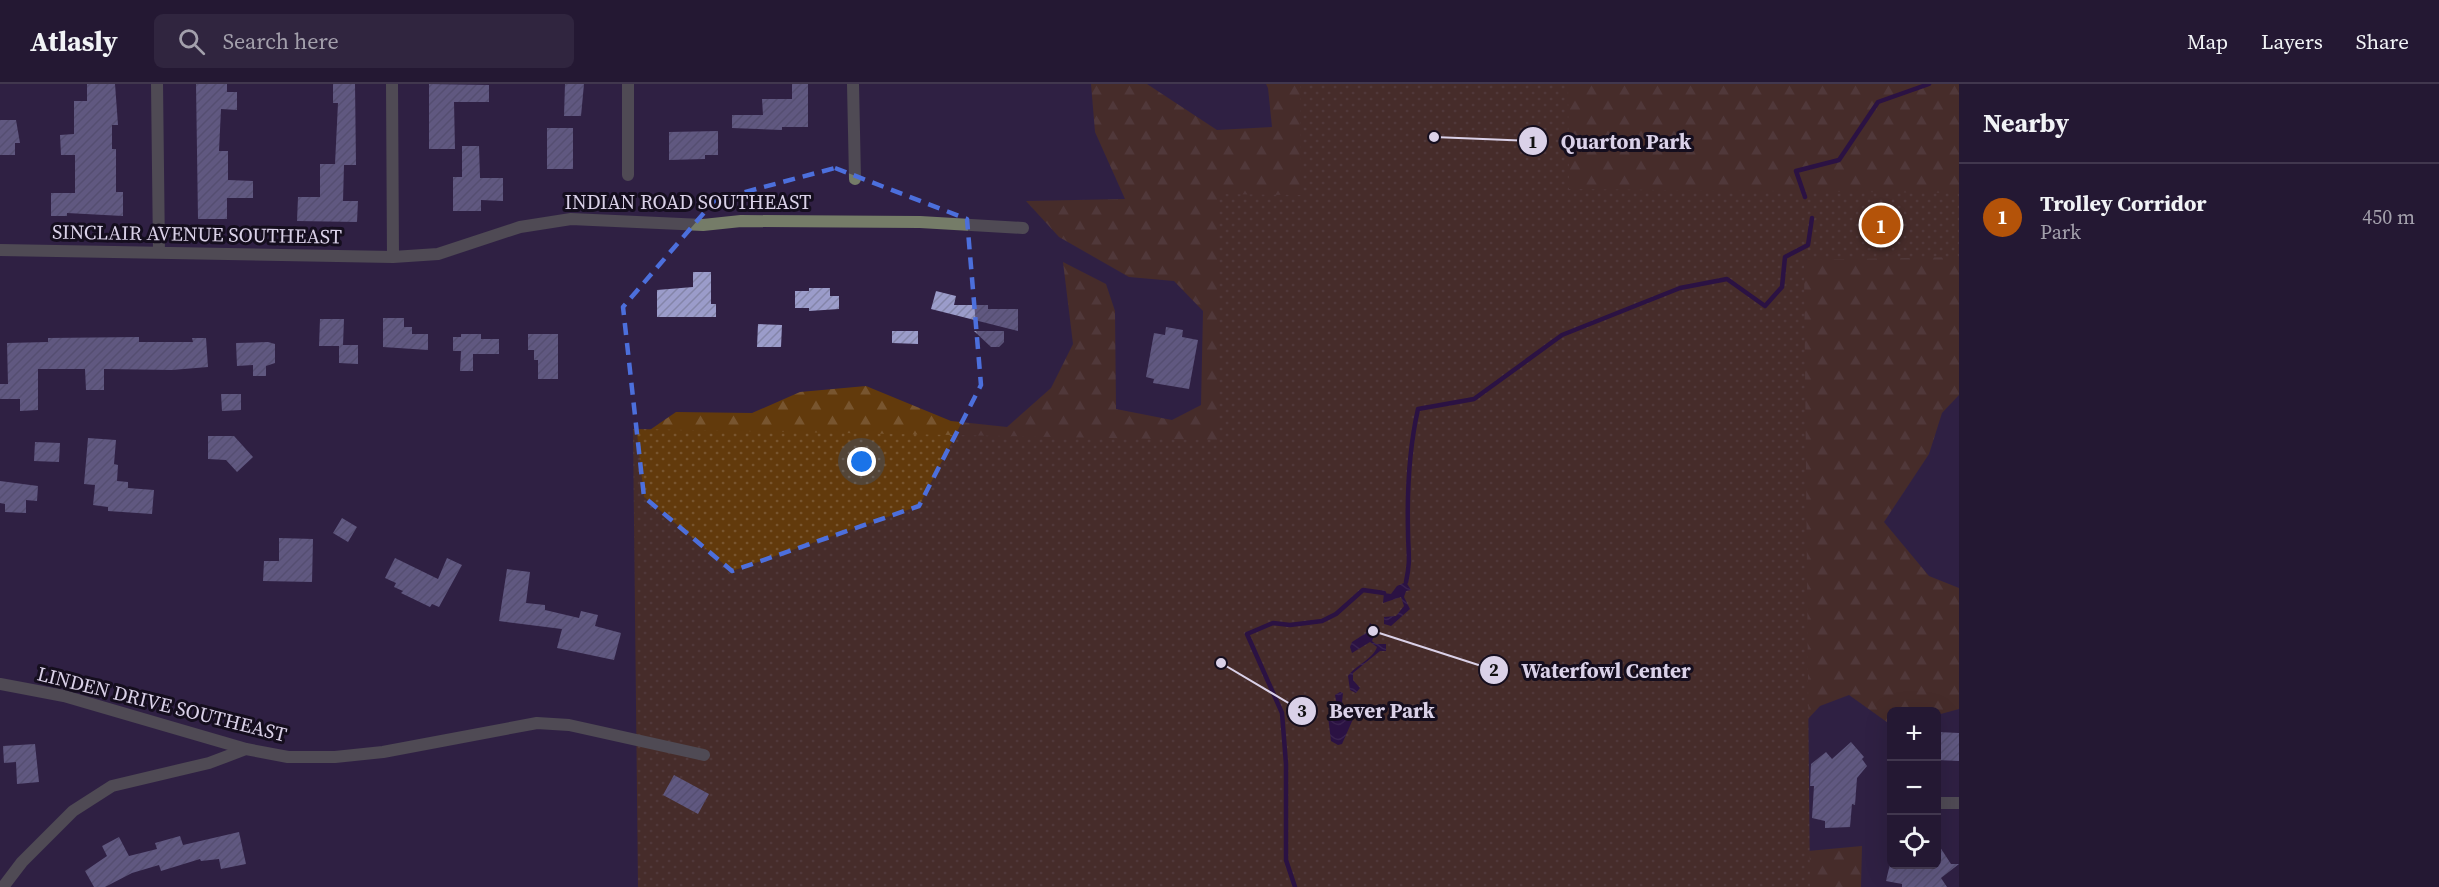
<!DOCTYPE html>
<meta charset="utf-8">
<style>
body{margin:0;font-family:"Source Serif 4",serif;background:#30253f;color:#f1f3f6}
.controls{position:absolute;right:18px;bottom:18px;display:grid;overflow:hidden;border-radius:9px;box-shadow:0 6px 24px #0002}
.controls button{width:54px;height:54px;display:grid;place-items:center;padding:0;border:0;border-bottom:2px solid #41374e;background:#241833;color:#f1f3f6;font:30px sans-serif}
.you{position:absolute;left:862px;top:378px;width:21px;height:21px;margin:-15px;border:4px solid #fff;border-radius:50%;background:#1a73e8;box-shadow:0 0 0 9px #1a73e833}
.badge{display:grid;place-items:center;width:39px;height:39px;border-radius:50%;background:#b45309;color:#fff;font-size:20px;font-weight:700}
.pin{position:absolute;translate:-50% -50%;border:3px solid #fff;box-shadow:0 2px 6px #0006}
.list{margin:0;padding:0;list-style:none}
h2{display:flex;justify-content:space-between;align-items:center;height:78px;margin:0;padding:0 24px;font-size:26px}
h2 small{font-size:20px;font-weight:400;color:#a3a0ac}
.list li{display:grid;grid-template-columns:39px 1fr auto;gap:18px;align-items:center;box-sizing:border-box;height:108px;padding:0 24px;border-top:2px solid #41374e}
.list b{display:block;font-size:22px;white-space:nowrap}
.list p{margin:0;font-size:20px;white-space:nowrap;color:#a3a0ac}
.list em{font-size:20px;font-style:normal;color:#a3a0ac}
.icon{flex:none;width:33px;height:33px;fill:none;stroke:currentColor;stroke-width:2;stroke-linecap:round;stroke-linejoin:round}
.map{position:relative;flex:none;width:1959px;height:803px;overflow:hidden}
header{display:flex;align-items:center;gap:36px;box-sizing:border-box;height:84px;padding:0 30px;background:#241833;border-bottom:2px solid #41374e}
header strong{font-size:28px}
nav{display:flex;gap:33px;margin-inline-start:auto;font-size:21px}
.search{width:420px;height:54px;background:#30253f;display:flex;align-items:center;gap:15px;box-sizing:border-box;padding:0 21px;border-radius:9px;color:#a3a0ac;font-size:22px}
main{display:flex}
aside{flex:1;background:#241833}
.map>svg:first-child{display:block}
.forest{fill:url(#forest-firs)}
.park{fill:url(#park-dots)}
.water{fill:url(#water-waves)}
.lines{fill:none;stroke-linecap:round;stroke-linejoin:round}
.stream{stroke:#260043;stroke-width:4.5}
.building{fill:url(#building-hatch)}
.street{stroke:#757c68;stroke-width:12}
.marked{fill:none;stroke:#4c6fdc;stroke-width:4.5;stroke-dasharray:12 8;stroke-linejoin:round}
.labels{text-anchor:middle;stroke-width:6;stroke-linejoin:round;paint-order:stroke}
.street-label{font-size:20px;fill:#dad1e8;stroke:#150e1e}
.leader{fill:none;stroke:#dad1e8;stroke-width:2}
.callout-dot{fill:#dad1e8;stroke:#150e1e;stroke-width:2}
.mark-label{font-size:18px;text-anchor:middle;font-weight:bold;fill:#111}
.callout-label{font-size:21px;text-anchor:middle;font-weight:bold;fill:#dad1e8;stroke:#150e1e;stroke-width:6;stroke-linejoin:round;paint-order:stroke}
</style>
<header>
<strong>Atlasly</strong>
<div class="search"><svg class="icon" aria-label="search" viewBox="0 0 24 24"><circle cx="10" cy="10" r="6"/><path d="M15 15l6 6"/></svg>Search here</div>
<nav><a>Map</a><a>Layers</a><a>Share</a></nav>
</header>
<main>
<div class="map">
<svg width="1959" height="803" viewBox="0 0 1959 803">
<defs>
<pattern id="forest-firs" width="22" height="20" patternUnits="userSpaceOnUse" patternTransform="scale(1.5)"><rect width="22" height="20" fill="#623a0c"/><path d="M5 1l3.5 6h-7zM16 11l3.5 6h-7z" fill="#78552f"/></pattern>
<pattern id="park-dots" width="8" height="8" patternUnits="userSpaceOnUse" patternTransform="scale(1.5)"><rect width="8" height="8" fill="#623a0c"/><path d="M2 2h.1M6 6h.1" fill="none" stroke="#78552f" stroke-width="1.8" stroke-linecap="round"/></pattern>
<pattern id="water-waves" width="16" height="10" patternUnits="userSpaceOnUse" patternTransform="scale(1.5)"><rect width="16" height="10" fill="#260043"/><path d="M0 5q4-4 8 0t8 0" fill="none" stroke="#45245e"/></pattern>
<pattern id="building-hatch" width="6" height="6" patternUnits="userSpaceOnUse" patternTransform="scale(1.5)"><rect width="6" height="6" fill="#9b9cca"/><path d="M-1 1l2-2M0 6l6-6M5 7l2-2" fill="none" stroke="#8485a9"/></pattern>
</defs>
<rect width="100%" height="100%" fill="#302044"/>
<path class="forest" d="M1091,0H1147L1217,46L1272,43L1268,4L1266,0H1959V311L1942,329L1929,370L1884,438L1929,492L1959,504V625L1937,631L1936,628H1892L1891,641L1849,611L1820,622L1781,664L1786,769L1862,762L1861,803H1369L641,352L676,328L752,329L800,308L866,302L951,337L1007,343L1051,304L1073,260L1063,178L1106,200L1115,227L1116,325L1172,336L1201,321L1203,227L1174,197L1129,193L1059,153L1026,117L1125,115L1095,48Z"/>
<path class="park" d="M1300,0H1568L1569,105L1959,109V173L1804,176L1810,803H638L633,345L1218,356L1217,110L1301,111Z"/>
<path class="water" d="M1406,498L1411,506L1406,507L1404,513L1410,525L1391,542L1384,540V533L1396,532L1404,522L1401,513L1383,519L1384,509L1391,510L1397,502Z
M1370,539L1377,545L1372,557L1376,560H1386V567H1380L1353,589V596L1360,604L1356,609L1350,606L1348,592C1356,581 1373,575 1377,563L1370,558L1352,569L1350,563L1352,558L1366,549Z
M1340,608L1343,609L1342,618L1353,635L1342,660L1338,661L1331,657L1328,632C1338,627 1337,621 1335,611Z"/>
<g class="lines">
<path class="stream" d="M1805,113L1796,87L1839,76L1878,18L1929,0
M1406,498C1411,475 1408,469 1408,447C1407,406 1409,365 1418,325L1474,315L1562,251L1680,204L1727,195L1765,222L1782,203L1785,173L1808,161L1812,134
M1295,803L1286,776V680L1282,629L1247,550L1273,539L1290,541L1322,537L1336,530L1363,506L1384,509"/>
</g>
<path class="building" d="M87,0H115L118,41H112V65H116V108H123V132L67,129V132H51V109H75V71H61L60,51L74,50V17H87Z
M196,0H227V8H237V26L221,25L219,67H228V96L253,97V114H227V135H198Z
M333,0H355L356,81H344L343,117H358L357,138L297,137L298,113H320V80H335L338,19H333Z
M429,0L489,1V18H454L455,65H429Z
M565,0H584L581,32H564Z
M792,0H808V43H782V46L732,44V31H763L762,15H792Z
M0,36H16L20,59H15V71H0Z
M547,44H573V85H547Z
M718,47V71H705V75L669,76V48Z
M462,62H479L480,94H503V117L481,116V127H453V93H462Z
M693,188H711V220H716V233H657V206L693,203Z
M809,204H830V212H839V225L809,227V224H795V207H809Z
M936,207L956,212L954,221H988V225H1018V247L931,225Z
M383,234H404V243H412V250H428V266L383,263Z
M320,235H344L343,261H358V280L339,279V262H319Z
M758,240L782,241L781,263H757Z
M1166,243L1183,246L1182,253L1198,256L1189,305L1153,299L1154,295L1146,293L1154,249L1165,251Z
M892,247H918V260L892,259Z
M974,247H1004V258L999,263H991Z
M461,250H481V255H499V270H473V287H460L461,267H453V253H461Z
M528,250H558V295H538V276H534V266H528Z
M139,253V258H193L192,254H206L208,283L172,286L104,285V306H86L85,285H38V326L20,327V315H0V300H8L7,259L48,258V254Z
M268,258L275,260V279L266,282V292H253V281L237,282L236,259Z
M221,310H241V326L222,327Z
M208,352H234L253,373L237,388L226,376L208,375Z
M88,354L116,356L114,380L118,381L117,397L128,398V404L154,406L152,430L108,427V423L93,421L95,401L84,400Z
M35,358L60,359L59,378L34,377Z
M0,397L38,402L37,417L26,416V429L5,428V420L0,419Z
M342,434L357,443L348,458L333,449Z
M279,454L313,455L312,498L263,497L264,477H279Z
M395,474L438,495L447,474L462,481L439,523L432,520L430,523L401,509L403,507L394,503L396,499L385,494Z
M507,485L530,488L526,519L545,521V526L579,534L581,527L598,531L595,542L621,549L614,576L557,564L562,545L499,537Z
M1938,648L1959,649V677L1936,676Z
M1851,658L1864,673L1862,675L1867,682L1857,694L1855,721L1852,720L1850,743L1825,744V737L1812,734L1814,702H1810L1811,680L1826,668L1832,675Z
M35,660L39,698L17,700L16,678L4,679L3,662Z
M674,691L709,710L698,730L663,711Z
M239,748L246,780L221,785L219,775L201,777L200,775L161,787L159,781L132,789L105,803H94L85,787L107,772L102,762L119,753L129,772L157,765L155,759L180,752L183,761Z
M1936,757L1951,780H1959L1941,794L1947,803H1902V800L1886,797L1890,780H1936Z"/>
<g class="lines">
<path class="street" d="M157,0L159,168
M392,0L393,173
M853,0L855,95
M628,91V0
M0,166L393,173L438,170L520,143L571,135L703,141L741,137L920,138L1023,144
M0,600L64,612L246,665L288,673H335L383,668L537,639L569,641L704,671
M1939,719H1959
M3,803L22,778L73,727L112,702L209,679L246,665"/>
</g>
<path d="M0 0H1959V803H0ZM835,84L967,135L981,301L919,422L732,487L644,413L623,223L715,116Z" fill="#302044" fill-opacity=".55" fill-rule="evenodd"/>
<path class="marked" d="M835,84L967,135L981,301L919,422L732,487L644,413L623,223L715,116Z"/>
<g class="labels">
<g class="street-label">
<text x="688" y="125">INDIAN ROAD SOUTHEAST</text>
<text transform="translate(197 150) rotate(1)" y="7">SINCLAIR AVENUE SOUTHEAST</text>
<text transform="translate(162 620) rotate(14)" y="7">LINDEN DRIVE SOUTHEAST</text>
</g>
</g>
<path class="leader" d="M1434 53L1533 57M1373 547L1494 586M1221 579L1302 627"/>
<g class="callout-dot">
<circle cx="1434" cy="53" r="6"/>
<circle cx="1373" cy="547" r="6"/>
<circle cx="1221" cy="579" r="6"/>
<circle cx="1533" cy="57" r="15"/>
<circle cx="1494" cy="586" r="15"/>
<circle cx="1302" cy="627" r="15"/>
</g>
<g class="mark-label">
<text x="1533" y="64">1</text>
<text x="1494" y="592">2</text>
<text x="1302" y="633">3</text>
</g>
<g class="callout-label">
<text x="1626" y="65">Quarton Park</text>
<text x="1606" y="594">Waterfowl Center</text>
<text x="1382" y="634">Bever Park</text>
</g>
</svg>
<div class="controls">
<button>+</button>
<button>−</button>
<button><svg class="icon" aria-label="locate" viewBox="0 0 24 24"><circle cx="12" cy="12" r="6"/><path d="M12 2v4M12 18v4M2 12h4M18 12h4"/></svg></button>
</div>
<div class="you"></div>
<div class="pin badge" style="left:1881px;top:141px">1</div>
</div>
<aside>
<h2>Nearby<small></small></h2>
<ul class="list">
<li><span class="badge">1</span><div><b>Trolley Corridor</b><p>Park</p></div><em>450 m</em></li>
</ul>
</aside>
</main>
